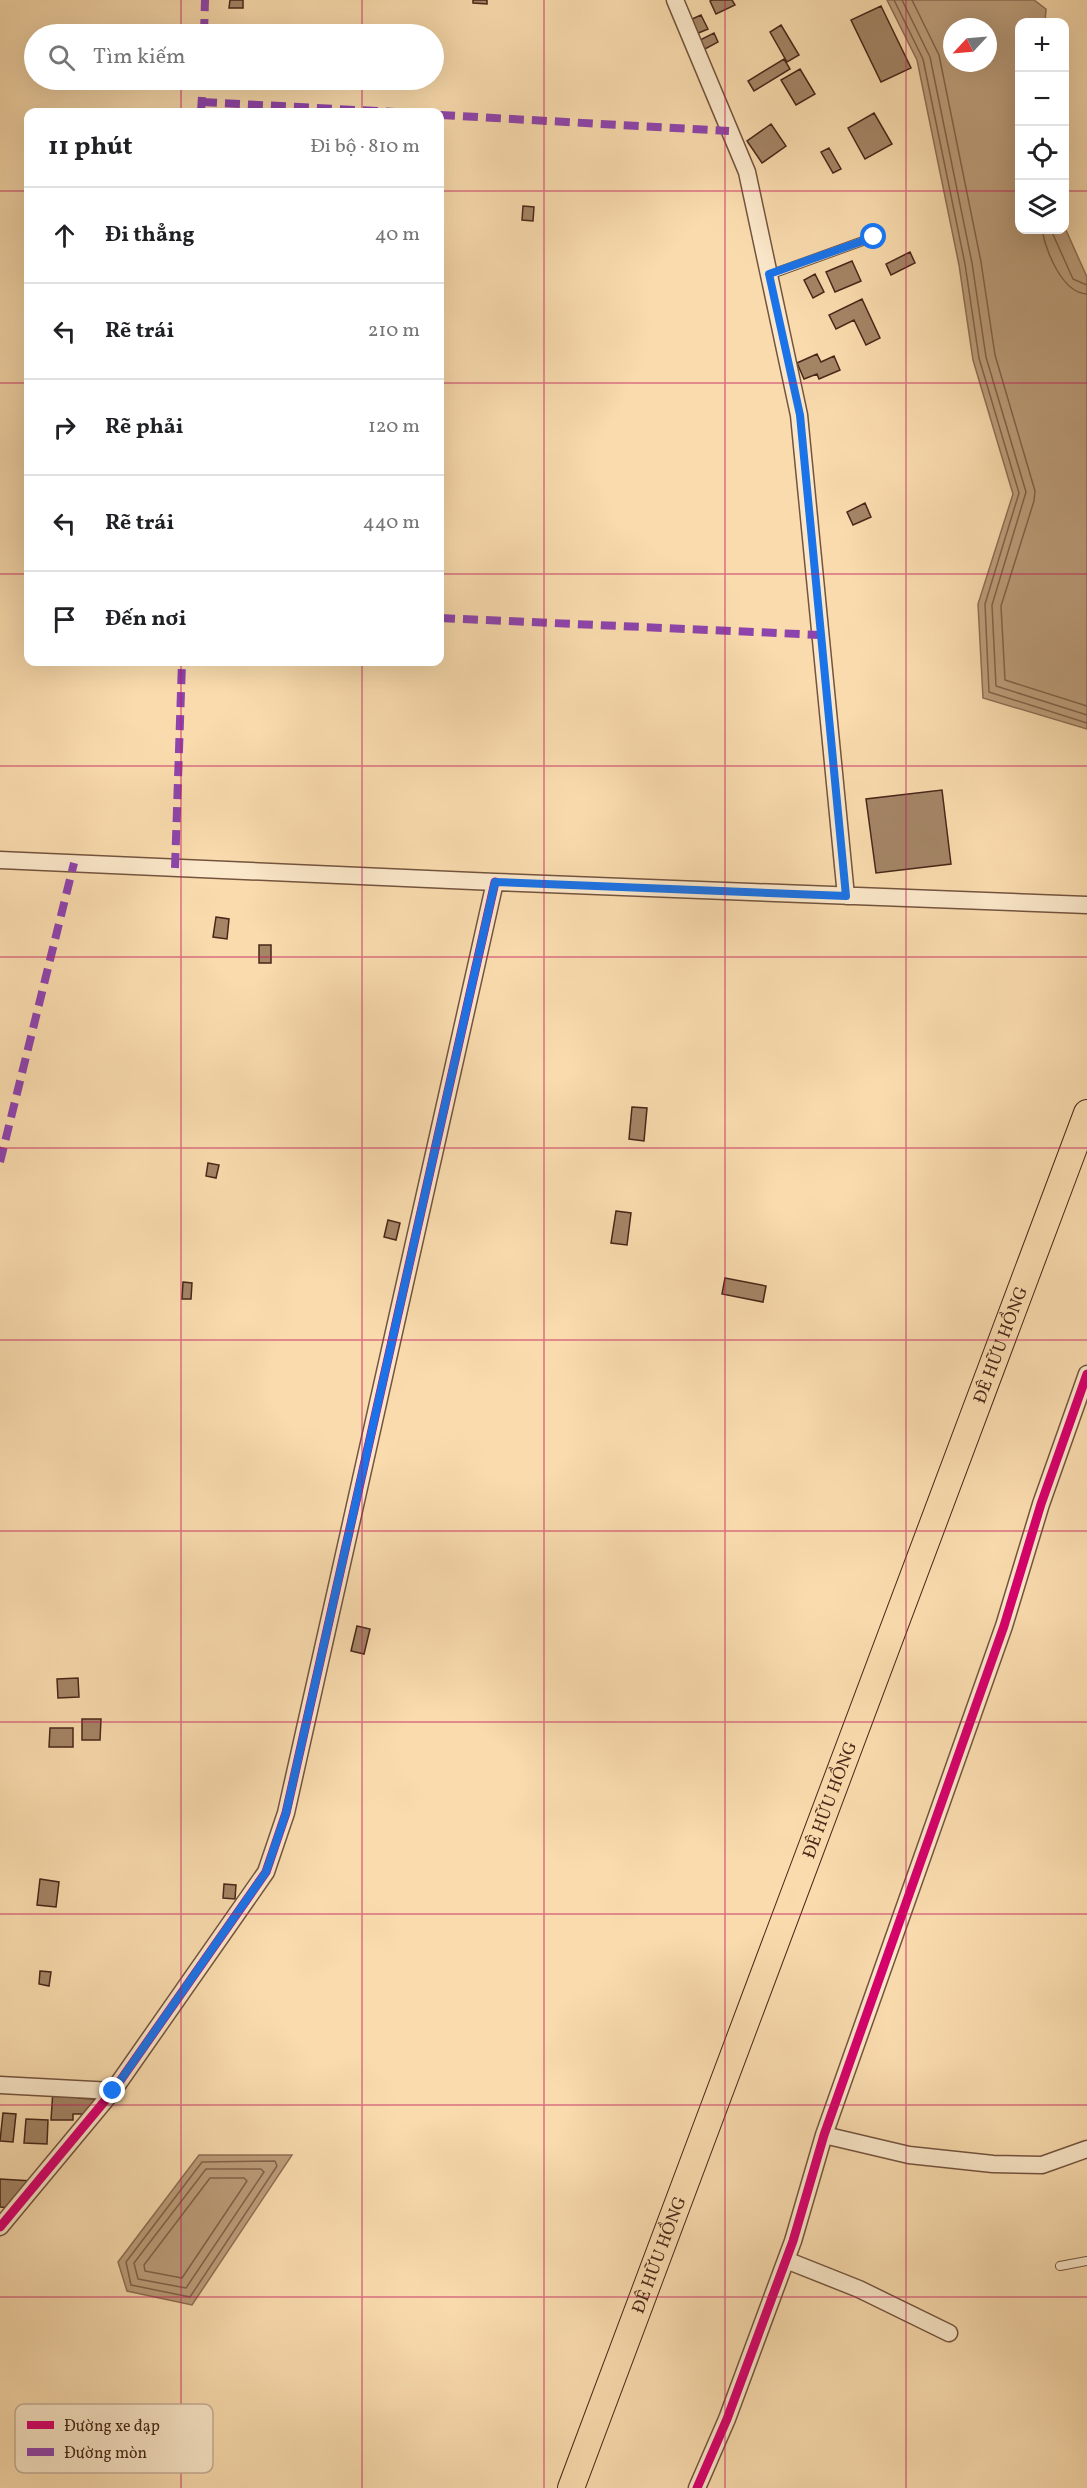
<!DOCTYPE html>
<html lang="vi">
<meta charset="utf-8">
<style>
body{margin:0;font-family:Vollkorn,serif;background:#f2f2f2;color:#202124}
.controls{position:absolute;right:18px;top:18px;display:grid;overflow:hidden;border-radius:12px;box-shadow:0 6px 24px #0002}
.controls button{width:54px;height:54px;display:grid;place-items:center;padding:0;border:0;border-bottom:2px solid #e0e0e0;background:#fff;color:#202124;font:30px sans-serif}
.compass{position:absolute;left:943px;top:18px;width:54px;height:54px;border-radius:50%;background:#fff;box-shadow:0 6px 24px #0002;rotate:244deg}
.stop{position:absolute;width:18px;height:18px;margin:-14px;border:4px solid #1a73e8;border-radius:50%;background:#fff}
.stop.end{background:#1a73e8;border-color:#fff;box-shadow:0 2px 6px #0008}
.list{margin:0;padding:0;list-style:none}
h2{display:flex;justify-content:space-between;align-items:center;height:78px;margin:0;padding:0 24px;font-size:26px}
h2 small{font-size:20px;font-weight:400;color:#757577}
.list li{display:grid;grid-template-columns:39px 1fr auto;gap:18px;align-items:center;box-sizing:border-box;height:96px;padding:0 24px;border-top:2px solid #e0e0e0}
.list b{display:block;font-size:22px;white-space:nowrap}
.list em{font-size:20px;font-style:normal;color:#757577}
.icon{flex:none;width:33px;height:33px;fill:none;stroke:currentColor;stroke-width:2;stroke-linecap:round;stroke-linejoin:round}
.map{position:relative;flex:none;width:1087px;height:2488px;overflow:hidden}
.search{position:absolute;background:#fff;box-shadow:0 6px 24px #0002;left:24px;top:24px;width:420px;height:66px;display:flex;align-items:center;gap:15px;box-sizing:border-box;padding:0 21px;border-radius:33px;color:#757577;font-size:22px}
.panel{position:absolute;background:#fff;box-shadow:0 6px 24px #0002;left:24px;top:108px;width:420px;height:558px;border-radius:12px}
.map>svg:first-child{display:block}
.water{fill:#bd9e7b;stroke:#8e6e54;stroke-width:1.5;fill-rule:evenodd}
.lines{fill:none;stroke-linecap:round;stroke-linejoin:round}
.shore{stroke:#82624a;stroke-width:1.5}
.building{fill:#a48566;stroke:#482719;stroke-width:1.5}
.service-casing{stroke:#74543e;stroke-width:10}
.minor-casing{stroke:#74543e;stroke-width:19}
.primary-casing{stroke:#482719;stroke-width:28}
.service{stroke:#fbe8ca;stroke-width:8}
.minor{stroke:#fbe8ca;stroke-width:16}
.primary{stroke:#f9dbad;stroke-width:26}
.quiet{stroke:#8e44ad;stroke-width:8;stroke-dasharray:15 8;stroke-linecap:butt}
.cycleway-casing{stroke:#fbe8ca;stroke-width:13}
.cycleway{stroke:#d6006c;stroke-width:9}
.route{stroke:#1a73e8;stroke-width:8}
.grid{fill:none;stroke:#c2185b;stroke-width:1.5;stroke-opacity:0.55}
.labels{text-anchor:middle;stroke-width:6;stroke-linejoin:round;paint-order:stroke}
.street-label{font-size:18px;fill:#482719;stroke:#fbe8ca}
.key{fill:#fbe8ca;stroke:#c5ae95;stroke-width:1.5}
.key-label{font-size:16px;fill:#482719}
</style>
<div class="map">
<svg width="1087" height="2488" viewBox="0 0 1087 2488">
<rect width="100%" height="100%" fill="#f9dbad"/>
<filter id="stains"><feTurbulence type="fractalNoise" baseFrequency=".00333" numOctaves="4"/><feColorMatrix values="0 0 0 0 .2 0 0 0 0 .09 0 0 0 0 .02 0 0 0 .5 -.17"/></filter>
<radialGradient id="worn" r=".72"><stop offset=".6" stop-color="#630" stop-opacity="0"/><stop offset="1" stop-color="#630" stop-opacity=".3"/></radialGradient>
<path class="water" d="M887,0H1034L1046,9L1045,22H1020V230L1065,228L1087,277V729L983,698L978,604L1013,494L973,360L959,265L917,60ZM952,27H988V63H952Z
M199,2155H292L192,2305L127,2291L118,2262Z"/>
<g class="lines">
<path class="shore" d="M894,0L923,59L965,264L979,358L1019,493L985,604L989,692L1087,723
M902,0L930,57L972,263L986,357L1026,492L992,605L996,686L1087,715
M912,0L939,55L981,262L995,355L1035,491L1034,501L1001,606L1005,680L1087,706
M1042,230C1046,251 1062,293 1087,294
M1051,230L1073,279L1087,285
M275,2161L277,2166L190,2297L131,2285L126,2262L202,2162Z
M206,2169H261L264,2172L186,2288L138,2279L134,2263Z
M210,2178H244L247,2181L182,2278L145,2271L144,2265Z"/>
</g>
<path class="building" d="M230,0H243V8H229Z
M473,0H487V4L473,3Z
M712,0H732L735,5L716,14L710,1Z
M881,6L911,68L881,82L851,20Z
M701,15L708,29L696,34L690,20Z
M781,25L799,55L787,62L770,32Z
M714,33L718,42L705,49L700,40Z
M784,59L790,69L754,91L748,81Z
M800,69L815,94L796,105L781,80Z
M874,113L892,144L865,159L848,128Z
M771,124L786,146L762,163L747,141Z
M829,148L841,169L833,173L821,152Z
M523,206L534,207L533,221L522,220Z
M910,252L915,263L891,275L886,264Z
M852,261L861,281L835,292L826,272Z
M815,274L824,292L813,298L804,280Z
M862,299L880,338L866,345L854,320L836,329L829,315Z
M817,354L821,362L834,356L840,370L819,379L817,374L804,379L797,363Z
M865,503L871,517L853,525L847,512Z
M942,790L951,864L876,873L866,799Z
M216,917L229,919L227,939L213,937Z
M259,945H271V963H259Z
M632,1107L647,1108L644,1141L629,1139Z
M208,1163L219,1165L216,1178L206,1176Z
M616,1211L631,1213L627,1245L611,1243Z
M388,1220L400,1223L396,1240L384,1237Z
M725,1278L766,1286L763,1302L722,1294Z
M183,1282L192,1283L191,1299H182Z
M357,1626L370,1629L364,1654L351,1651Z
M78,1678L79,1697L58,1698L57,1679Z
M82,1719H101L100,1740H82Z
M50,1728H73V1747H49Z
M40,1879L59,1882L56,1907L37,1905Z
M224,1884L236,1885L235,1899L223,1898Z
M40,1971L51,1972L49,1986L39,1984Z
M53,2090L78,2092V2098L94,2099L90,2114H73V2120H51Z
M3,2113L16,2114L13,2142L0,2141Z
M26,2119L48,2120L47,2144L24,2143Z
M0,2179L32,2181L11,2208L0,2207Z"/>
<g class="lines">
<g class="service-casing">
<path id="service" d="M769,275L874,237
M1060,2266L1087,2261"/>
</g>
<g class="minor-casing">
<path id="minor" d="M675,0L747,172L799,415L846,896
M0,860L495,882L1087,905
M0,2085L113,2091
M824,2135L909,2155L993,2164L1042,2165L1087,2149
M0,2227L113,2091L266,1872L286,1813L495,882
M786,2260L859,2289L949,2333
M697,2488L727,2419L793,2241L824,2135L1004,1626L1041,1504L1087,1374"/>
</g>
<g class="primary-casing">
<g id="primary">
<path id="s1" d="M571,2488L1087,1113"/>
</g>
</g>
<use href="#service" class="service"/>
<use href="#minor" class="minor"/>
<use href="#primary" class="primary"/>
<path class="quiet" d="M204,34L205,0
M202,102L395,112
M201,112L203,80
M440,115L729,131
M440,618L821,635
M175,868L182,662
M0,1162L74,863"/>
<g class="cycleway-casing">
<path id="cycleway" d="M0,2227L113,2091L266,1872L286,1813L495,882
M697,2488L727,2419L793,2241L824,2135L1004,1626L1041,1504L1087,1374"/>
</g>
<use href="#cycleway" class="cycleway"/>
</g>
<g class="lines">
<path class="route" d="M113,2091L266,1872L286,1813L495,882L846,896L800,415L769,274L874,237"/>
</g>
<path class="grid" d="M181,0V34M362,0V34M544,0V2488M725,0V2488M906,0V2488M181,80V112M362,80V112M0,191H28M440,191H1020M1064,191H1087M0,383H28M440,383H1087M0,574H28M440,574H1087M181,662V2488M362,662V2488M0,766H1087M0,957H1087M0,1148H1087M0,1340H1087M0,1531H1087M0,1722H1087M0,1914H1087M0,2105H1087M0,2297H1087"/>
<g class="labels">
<g class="street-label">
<text dy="6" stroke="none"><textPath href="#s1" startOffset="1221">ĐÊ HỮU HỒNG</textPath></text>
<text dy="6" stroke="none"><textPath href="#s1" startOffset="735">ĐÊ HỮU HỒNG</textPath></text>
<text dy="6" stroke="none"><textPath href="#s1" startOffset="249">ĐÊ HỮU HỒNG</textPath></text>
</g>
</g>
<rect x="15" y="2404" width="198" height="69" rx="9" class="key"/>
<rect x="27" y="2421" width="27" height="8" fill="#d6006c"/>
<rect x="27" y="2448" width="27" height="8" fill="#8e44ad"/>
<g class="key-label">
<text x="64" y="2431">Đường xe đạp</text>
<text x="64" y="2458">Đường mòn</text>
</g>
<rect width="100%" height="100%" filter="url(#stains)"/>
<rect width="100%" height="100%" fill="url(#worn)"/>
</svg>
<div class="controls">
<button>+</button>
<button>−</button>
<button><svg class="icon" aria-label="locate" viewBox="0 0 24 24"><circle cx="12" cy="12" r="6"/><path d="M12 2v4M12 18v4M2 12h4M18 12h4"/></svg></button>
<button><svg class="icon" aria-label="layers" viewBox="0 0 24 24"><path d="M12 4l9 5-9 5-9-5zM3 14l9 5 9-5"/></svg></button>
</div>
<svg class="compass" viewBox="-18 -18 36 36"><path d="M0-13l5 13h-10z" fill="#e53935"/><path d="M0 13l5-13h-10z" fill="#757577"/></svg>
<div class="stop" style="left:874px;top:237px"></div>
<div class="stop end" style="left:113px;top:2091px"></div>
<div class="search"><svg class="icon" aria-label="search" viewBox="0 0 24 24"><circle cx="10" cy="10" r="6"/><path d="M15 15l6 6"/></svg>Tìm kiếm</div>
<section class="panel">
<h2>11 phút<small>Đi bộ · 810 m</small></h2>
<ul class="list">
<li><svg class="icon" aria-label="ahead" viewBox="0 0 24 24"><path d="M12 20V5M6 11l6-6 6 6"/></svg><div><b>Đi thẳng</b></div><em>40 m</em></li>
<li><svg class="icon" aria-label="left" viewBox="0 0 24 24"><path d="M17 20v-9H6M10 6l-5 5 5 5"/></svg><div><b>Rẽ trái</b></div><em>210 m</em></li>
<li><svg class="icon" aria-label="right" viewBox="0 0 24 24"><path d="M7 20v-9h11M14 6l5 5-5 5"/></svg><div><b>Rẽ phải</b></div><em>120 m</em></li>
<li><svg class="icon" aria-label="left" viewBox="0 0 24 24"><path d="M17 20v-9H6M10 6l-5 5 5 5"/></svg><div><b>Rẽ trái</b></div><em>440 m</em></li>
<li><svg class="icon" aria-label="arrive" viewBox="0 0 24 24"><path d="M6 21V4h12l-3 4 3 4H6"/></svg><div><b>Đến nơi</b></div></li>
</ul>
</section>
</div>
